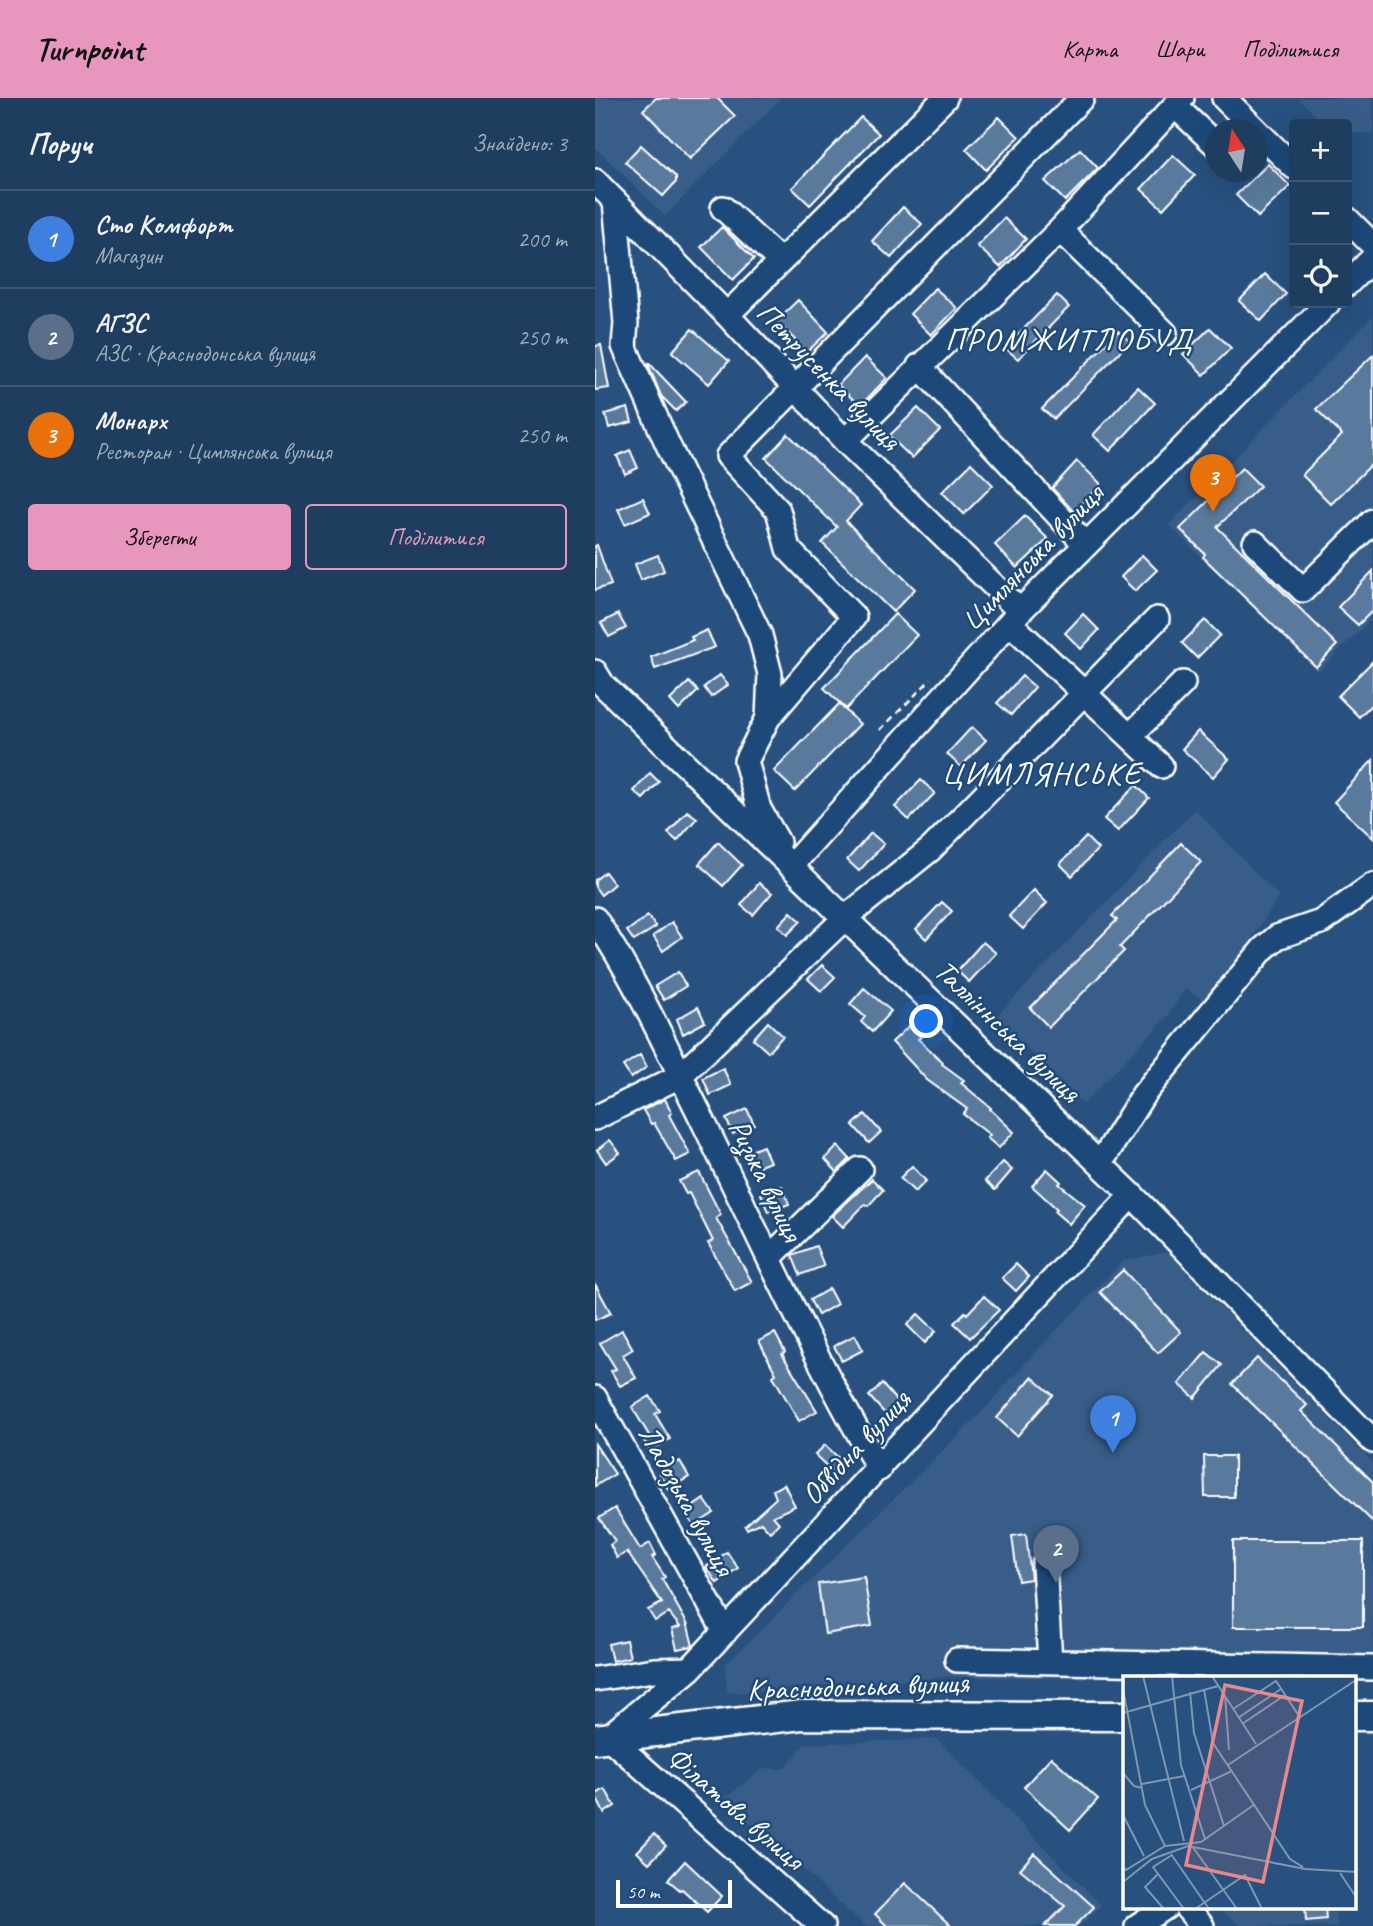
<!DOCTYPE html>
<html lang="uk">
<meta charset="utf-8">
<style>
body{margin:0;font-family:Caveat,sans-serif;background:#2b4868;color:#f1f3f6}
.controls{position:absolute;right:21px;top:21px;display:grid;overflow:hidden;border-radius:7px;box-shadow:0 7px 28px #0002}
.controls button{width:63px;height:63px;display:grid;place-items:center;padding:0;border:0;border-bottom:2px solid #3c5674;background:#1e3d5f;color:#f1f3f6;font:35px sans-serif}
.compass{position:absolute;left:610px;top:21px;width:63px;height:63px;border-radius:50%;background:#1e3d5f;box-shadow:0 7px 28px #0002;rotate:348deg}
.scale{position:absolute;left:21px;bottom:18px;width:116px;box-sizing:border-box;padding-left:7px;border:4px solid #fff;border-top:0;font-size:19px;line-height:24px;white-space:nowrap;color:#fff;-webkit-text-stroke:5px #1f4a7a;paint-order:stroke}
.you{position:absolute;left:332px;top:924px;width:24px;height:24px;margin:-18px;border:5px solid #fff;border-radius:50%;background:#1a73e8;box-shadow:0 0 0 10px #1a73e833}
.badge{display:grid;place-items:center;width:46px;height:46px;border-radius:50%;background:#e797bd;color:#fff;font-size:23px;font-weight:700}
.pin{position:absolute;translate:-50% -58px;filter:drop-shadow(0 2px 4px #0008)}
.pin::after{content:'';position:absolute;top:37px;width:24px;height:21px;background:inherit;clip-path:polygon(0 0,100% 0,50% 100%)}
.list{margin:0;padding:0;list-style:none}
h2{display:flex;justify-content:space-between;align-items:center;height:91px;margin:0;padding:0 28px;font-size:30px}
h2 small{font-size:23px;font-weight:400;color:#a1aebd}
.list li{display:grid;grid-template-columns:46px 1fr auto;gap:21px;align-items:center;box-sizing:border-box;height:98px;padding:0 28px;border-top:2px solid #3c5674}
.list b{display:block;font-size:26px;white-space:nowrap}
.list p{margin:0;font-size:23px;white-space:nowrap;color:#a1aebd}
.list em{font-size:23px;font-style:normal;color:#a1aebd}
.actions{display:flex;gap:14px;padding:21px 28px}
.actions a{flex:1;padding:16px 0;border:2px solid #e797bd;border-radius:7px;text-align:center;font-size:24px;color:#e797bd}
.actions .main{background:#e797bd;color:#111}
.icon{flex:none;width:38px;height:38px;fill:none;stroke:currentColor;stroke-width:2;stroke-linecap:round;stroke-linejoin:round}
.map{position:relative;flex:none;width:778px;height:1828px;overflow:hidden}
header{display:flex;align-items:center;gap:42px;box-sizing:border-box;height:98px;padding:0 35px;background:#e797bd;color:#111}
header strong{font-size:33px}
nav{display:flex;gap:38px;margin-inline-start:auto;font-size:24px}
main{display:flex}
aside{flex:1;background:#1e3d5f}
.map>svg:first-child{display:block}
.built{fill:#375d88}
.building{fill:#5a7a9d;stroke:#fff;stroke-width:2}
.lines{fill:none;stroke-linecap:round;stroke-linejoin:round}
.minor-casing{stroke:#fff;stroke-width:28}
.major-casing{stroke:#fff;stroke-width:33}
.path{stroke:#fff;stroke-width:2.5;stroke-dasharray:7 5;stroke-linecap:butt}
.minor{stroke:#1f4a7a;stroke-width:23}
.major{stroke:#1f4a7a;stroke-width:28}
.labels{text-anchor:middle;stroke-width:5;stroke-linejoin:round;paint-order:stroke}
.street-label{font-size:30px;fill:#fff;stroke:#1f4a7a}
.neighbourhood-label{font-size:32px;letter-spacing:2px;fill:#fff;stroke:#1f4a7a}
.inset-road{fill:none;stroke:#7e97b2;stroke-width:2}
.view{fill:#e88989;fill-opacity:0.15;stroke:#e88989;stroke-width:3.5}
.inset-edge{fill:none;stroke:#fff;stroke-width:3.5}
</style>
<header>
<strong>Turnpoint</strong>
<nav><a>Карта</a><a>Шари</a><a>Поділитися</a></nav>
</header>
<main>
<aside>
<h2>Поруч<small>Знайдено: 3</small></h2>
<ul class="list">
<li><span class="badge" style="background:#3f7fe0">1</span><div><b>Сто Комфорт</b><p>Магазин</p></div><em>200 m</em></li>
<li><span class="badge" style="background:#5c6f8a">2</span><div><b>АГЗС</b><p>АЗС · Краснодонська вулиця</p></div><em>250 m</em></li>
<li><span class="badge" style="background:#e8710a">3</span><div><b>Монарх</b><p>Ресторан · Цимлянська вулиця</p></div><em>250 m</em></li>
</ul>
<div class="actions"><a class="main">Зберегти</a><a>Поділитися</a></div>
</aside>
<div class="map">
<svg width="778" height="1828" viewBox="0 0 778 1828">
<rect width="100%" height="100%" fill="#28517f"/>
<filter id="ink" filterUnits="userSpaceOnUse"><feTurbulence type="fractalNoise" baseFrequency=".0143" numOctaves="2"/><feDisplacementMap in="SourceGraphic" scale="14" xChannelSelector="R" yChannelSelector="G"/><feConvolveMatrix kernelMatrix="1 2 1 2 8 2 1 2 1" color-interpolation-filters="sRGB"/></filter>
<g filter="url(#ink)">
<path class="built" d="M0,0H186L70,118L0,49Z
M703,0H778V35H752V26H729Z
M778,218V519L723,574L574,427Z
M600,711L684,799L614,905L590,891L573,918L488,1006L401,919Z
M572,1154L778,1365V1581L348,1579L132,1595L130,1567L385,1316L435,1260L528,1163Z
M342,1641L506,1807L485,1828H270L129,1701L169,1670L189,1671L210,1646Z
M623,1809H740L742,1828H645Z"/>
<path class="building" d="M61,0H122L140,18L95,61L48,12Z
M266,19L284,36L215,107L197,90Z
M404,19L424,39L391,72L371,51Z
M46,47L81,79V84L68,98L30,64Z
M485,51L503,70L470,103L450,83Z
M578,57L600,77L568,111L546,91Z
M673,66L695,88L663,119L641,97Z
M308,109L327,126L296,160L277,143Z
M409,120L431,141L405,169L382,148Z
M127,129L159,161L138,182L106,149Z
M670,176L691,196L666,223L644,203Z
M340,190L362,210L336,237L315,216Z
M462,197L474,209L423,261L410,250Z
M203,202L233,234L212,254L181,223Z
M615,230L636,250L609,277L588,256Z
M97,231L134,263L114,286L77,254Z
M523,233L535,243L459,321L447,311Z
M6,247L14,290L0,292V248Z
M778,257V365L736,406L707,377L747,337L721,311Z
M270,259L292,280L265,308L243,287Z
M54,265L91,304L81,313L66,298L53,266Z
M543,289L560,305L515,353L498,337Z
M33,310L37,324L14,330L10,316Z
M323,310L345,332L317,360L294,338Z
M193,336L266,407L251,423L320,491L298,514L227,445L242,429L171,360Z
M35,352L43,370L30,376L22,358Z
M482,363L506,386L479,414L457,390Z
M376,365L398,387L369,416L347,394Z
M647,370L665,388L622,429L742,547L721,569L608,459L610,456L585,431Z
M48,400L55,415L30,426L23,411Z
M430,418L453,441L422,470L400,447Z
M2,447L16,487L0,492V448Z
M63,457L69,473L46,482L40,466Z
M547,457L562,472L540,493L526,479Z
M778,473V512L763,527L743,509Z
M23,516L31,530L14,539L6,525Z
M300,516L322,537L251,611L229,590Z
M488,516L504,532L486,551L470,535Z
M610,522L625,537L602,560L587,545Z
M112,532L120,549L60,571L56,559L98,542L96,539Z
M778,563V605L764,619L743,598Z
M125,577L133,587L116,599L109,589Z
M427,578L440,589L416,617L402,605Z
M94,584L103,593L84,612L75,602Z
M244,606L265,626L200,693L179,673Z
M377,629L391,642L366,669L352,656Z
M603,633L634,661L618,679L587,651Z
M778,662V740L739,704Z
M55,675L64,684L48,701L39,693Z
M326,682L340,695L314,722L300,709Z
M541,687L554,700L523,733L509,721Z
M92,713L102,720L82,743L73,735Z
M276,735L289,746L264,773L252,762Z
M491,739L503,751L477,778L465,766Z
M123,744L147,767L128,788L104,766Z
M586,745L606,764L525,849L529,853L454,929L435,910L522,822L517,818Z
M10,774L19,786L6,797L0,789V782Z
M164,785L177,795L158,817L146,807Z
M439,792L452,805L428,831L414,818Z
M347,804L357,813L331,841L321,831Z
M196,814L206,823L192,837L183,828Z
M53,818L61,829L39,843L32,833Z
M77,824L87,839L68,853L58,838Z
M388,844L401,855L374,884L362,873Z
M227,867L240,879L226,893L213,881Z
M83,874L91,888L69,902L60,888Z
M269,890L296,913L277,934L266,924L270,919L255,906Z
M103,909L110,924L88,936L82,921Z
M173,924L188,938L173,954L158,941Z
M315,927L326,939L323,941L348,964L347,966L369,982L366,985L396,1010L395,1011L419,1034L404,1050L392,1040L395,1037L368,1016L372,1011L332,982L297,944Z
M45,957L52,969L36,980L28,968Z
M128,970L136,987L115,997L108,980Z
M70,1001L77,1015L74,1017L95,1056L81,1063L59,1025L56,1026L48,1012Z
M152,1011L159,1026L138,1036L131,1021Z
M270,1016L286,1034L274,1045L258,1027Z
M15,1042L25,1055L11,1065L2,1052Z
M168,1048L175,1064L155,1072L148,1056Z
M243,1048L255,1061L242,1074L230,1061Z
M408,1064L417,1072L400,1092L390,1083Z
M317,1068L331,1083L320,1094L305,1080Z
M452,1071L466,1084L464,1086L490,1107L474,1126L460,1114L462,1111L437,1088Z
M104,1074L126,1117L121,1120L157,1184L140,1193L113,1145L118,1143L94,1095L91,1096L84,1083Z
M277,1081L288,1092L273,1108L270,1106L248,1129L237,1118Z
M187,1088L194,1106L173,1114L166,1096Z
M221,1148L229,1168L205,1177L197,1157Z
M421,1166L434,1179L421,1193L407,1180Z
M528,1172L586,1234L563,1255L505,1194Z
M0,1186L16,1215L0,1222Z
M234,1191L242,1206L223,1217L215,1202Z
M389,1198L404,1212L375,1240L359,1225L370,1214L372,1216Z
M323,1216L341,1233L330,1245L312,1227Z
M27,1232L38,1251L28,1257L41,1280L25,1288L16,1273L21,1271L5,1245Z
M180,1235L190,1254L187,1256L222,1313L204,1323L178,1278L181,1276L164,1243Z
M260,1237L268,1252L247,1263L239,1248Z
M611,1254L627,1267L600,1300L584,1286Z
M662,1260L712,1307L706,1313L778,1384V1424L637,1286Z
M437,1279L458,1297L422,1338L402,1320Z
M287,1286L305,1307L292,1318L274,1298Z
M55,1298L65,1313L60,1316L75,1341L55,1353L49,1343L55,1339L37,1309Z
M0,1346L20,1376L0,1388Z
M230,1347L248,1364L238,1374L220,1357Z
M609,1358H639V1399H610Z
M85,1363L94,1379L73,1391L64,1375Z
M189,1386L200,1408L178,1418L184,1425L175,1434L166,1424L152,1431L150,1428L181,1400L178,1392Z
M109,1401L119,1415L99,1428L90,1414Z
M20,1410L45,1451L55,1445L61,1457L57,1459L70,1479L67,1481L93,1527L91,1528H93L98,1548L82,1551L77,1531L85,1529L74,1515L60,1523L53,1512L67,1505L32,1454L22,1460L15,1447L20,1443L4,1420Z
M431,1436L436,1481L423,1483L417,1438Z
M638,1443H768V1529H638Z
M132,1454L143,1470L122,1485L111,1469Z
M269,1479L277,1528L230,1536L223,1486Z
M31,1542L35,1559L17,1563L13,1546Z
M456,1659L503,1701L475,1732L429,1689Z
M10,1691L20,1708L9,1715L0,1697Z
M59,1736L71,1748L54,1765L42,1754Z
M439,1755L499,1809L480,1828H450L470,1808L425,1771Z
M90,1763L127,1798L112,1814L87,1791L85,1792L73,1782Z
M310,1785L356,1828H292L280,1816Z
M710,1809H730L731,1821L711,1823Z"/>
<g class="lines">
<g class="minor-casing">
<path id="minor" d="M629,0L661,32
M580,8L620,46
M662,33L699,69
M0,83L132,217L250,343L425,513
M20,103L31,225L29,248L73,347L165,537L175,576L173,620
M128,110L185,163
M752,121L778,147
M465,132L570,235
M752,186L778,160
M132,217L350,0
M324,268L491,447
M250,343L465,132L587,0
M660,445L708,492L778,423
M415,525L566,668
M0,574L8,587L537,1097L778,1343
M535,638L588,585
M183,744L164,711L151,663L173,620L259,519L193,451L183,412L133,358L487,0
M196,768L425,513L733,205
M0,821C41,882 72,951 105,1017C163,1136 217,1257 284,1371
M0,1020L85,978L250,820L336,751L562,521
M505,1066L548,997L668,851L682,839L726,824L778,787
M174,1160L265,1071
M0,1300L130,1534
M449,1467L455,1563
M362,1562L778,1570
M95,1571L13,1639L227,1828
M0,1581L59,1572L95,1571L537,1097
M591,1809L607,1828
M542,1828L571,1809"/>
</g>
<g class="major-casing">
<path id="major" d="M759,1618H778
M0,1641L207,1617L530,1618"/>
</g>
<path class="path" d="M285,632L336,581"/>
<use href="#minor" class="minor"/>
<use href="#major" class="major"/>
</g>
</g>
<g class="labels">
<g class="street-label">
<text transform="translate(234 278) rotate(46)" y="10">Петрусенка вулиця</text>
<text transform="translate(437 459) rotate(-46)" y="10">Цимлянська вулиця</text>
<text transform="translate(413 933) rotate(44)" y="10">Талліннська вулиця</text>
<text transform="translate(171 1082) rotate(64)" y="10">Ризька вулиця</text>
<text transform="translate(261 1349) rotate(-47)" y="10">Обвідна вулиця</text>
<text transform="translate(92 1402) rotate(61)" y="10">Ладозька вулиця</text>
<text transform="translate(263 1588) rotate(-2)" y="10">Краснодонська вулиця</text>
<text transform="translate(141 1710) rotate(41)" y="10">Філатова вулиця</text>
</g>
<g class="neighbourhood-label">
<text x="474" y="252">ПРОМЖИТЛОБУД</text>
<text x="447" y="686">ЦИМЛЯНСЬКЕ</text>
</g>
</g>
<g transform="translate(528 1578)">
<rect width="233" height="233" fill="#28517f"/>
<path class="inset-road" d="M20,0L61,165M49,0L58,89L82,163M89,0L133,68M0,13L22,129L42,170M81,13L90,67L167,183L180,191M67,16L71,57L101,150M102,19L106,74M110,33L153,5L176,40M0,37L95,10M115,42L158,13M119,48L162,19M105,89L233,4M0,97L11,110L19,112M19,108L61,100M68,114L109,95M0,139L21,180M69,170L114,233M48,178L86,233M49,179L30,191L61,233M0,191L3,194L42,170L78,166L132,128M217,197L233,221M35,198L22,211L41,233M0,206L29,183L65,170L182,193L233,196M72,233L122,199L139,233"/>
<path class="view" d="M102,9L179,25L140,206L63,189Z"/>
<rect width="233" height="233" class="inset-edge"/>
</g>
</svg>
<div class="controls">
<button>+</button>
<button>−</button>
<button><svg class="icon" aria-label="locate" viewBox="0 0 24 24"><circle cx="12" cy="12" r="6"/><path d="M12 2v4M12 18v4M2 12h4M18 12h4"/></svg></button>
</div>
<svg class="compass" viewBox="-18 -18 36 36"><path d="M0-13l5 13h-10z" fill="#e53935"/><path d="M0 13l5-13h-10z" fill="#a1aebd"/></svg>
<div class="scale">50 m</div>
<div class="you"></div>
<div class="pin badge" style="left:518px;top:1355px;background:#3f7fe0">1</div>
<div class="pin badge" style="left:461px;top:1485px;background:#5c6f8a">2</div>
<div class="pin badge" style="left:618px;top:414px;background:#e8710a">3</div>
</div>
</main>
